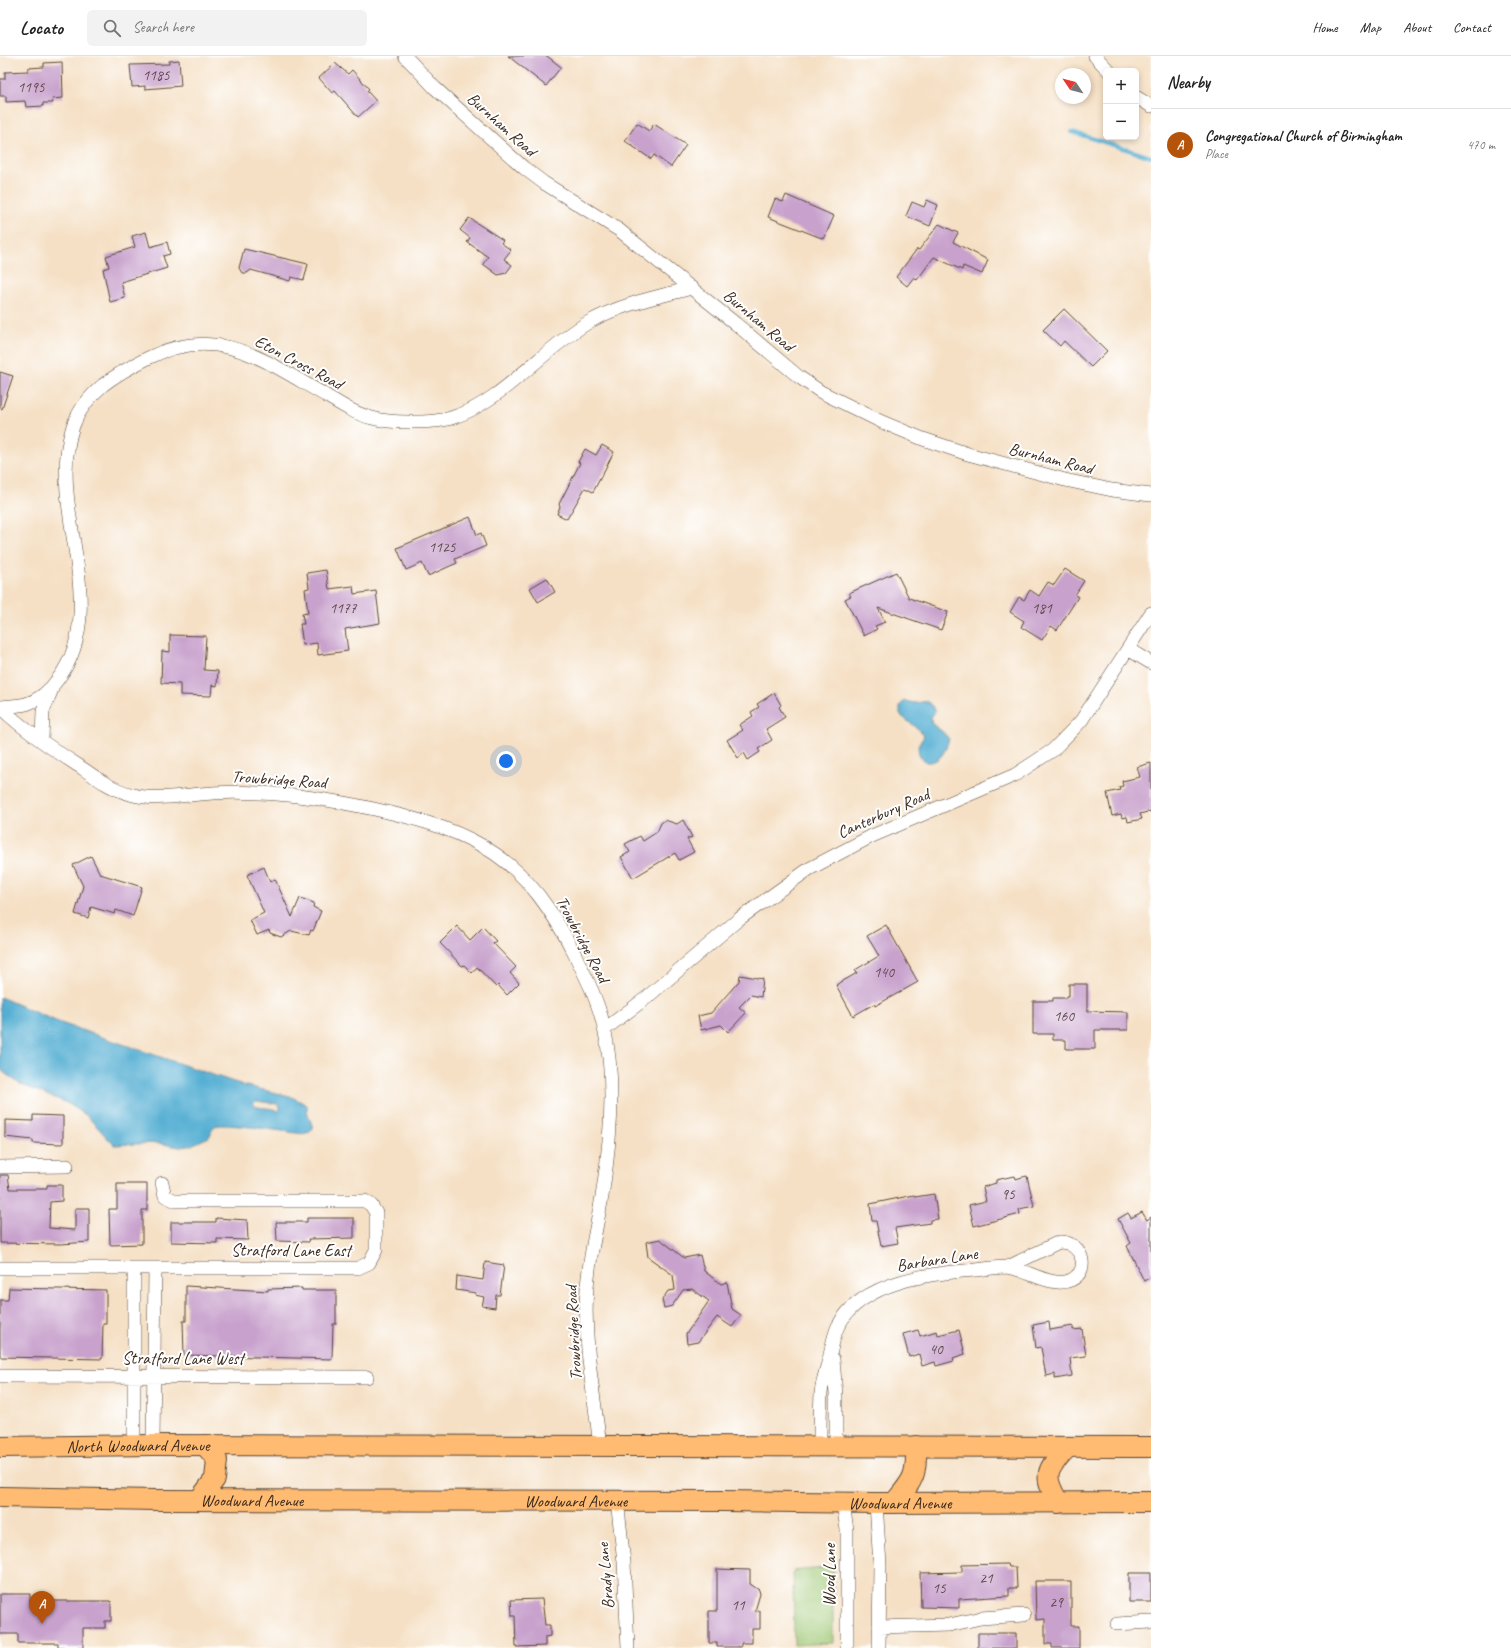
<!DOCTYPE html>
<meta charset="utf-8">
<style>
body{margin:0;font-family:Caveat,sans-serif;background:#f2f2f2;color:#222}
.controls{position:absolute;right:12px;top:12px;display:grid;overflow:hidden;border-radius:6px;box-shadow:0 2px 6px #0003}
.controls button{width:36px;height:36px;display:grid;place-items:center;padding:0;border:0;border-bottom:1px solid #e0e0e0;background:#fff;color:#222;font:20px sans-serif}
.compass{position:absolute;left:1055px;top:12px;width:36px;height:36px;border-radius:50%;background:#fff;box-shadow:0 2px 6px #0003;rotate:305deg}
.you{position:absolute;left:506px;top:705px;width:14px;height:14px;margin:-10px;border:3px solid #fff;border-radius:50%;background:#1a73e8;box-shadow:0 0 0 6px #1a73e833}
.badge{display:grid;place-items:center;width:26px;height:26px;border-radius:50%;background:#b45309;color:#fff;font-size:13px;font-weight:700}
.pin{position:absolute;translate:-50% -33px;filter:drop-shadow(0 1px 2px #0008)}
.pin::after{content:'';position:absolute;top:21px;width:14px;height:12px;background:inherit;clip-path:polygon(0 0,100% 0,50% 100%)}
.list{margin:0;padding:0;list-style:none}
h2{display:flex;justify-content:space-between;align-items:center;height:52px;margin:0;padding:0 16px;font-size:17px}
h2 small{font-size:13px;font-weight:400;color:#767676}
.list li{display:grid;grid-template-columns:26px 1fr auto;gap:12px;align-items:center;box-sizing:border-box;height:72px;padding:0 16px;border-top:1px solid #e0e0e0}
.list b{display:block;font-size:15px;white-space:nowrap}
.list p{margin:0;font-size:13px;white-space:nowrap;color:#767676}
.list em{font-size:13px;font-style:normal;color:#767676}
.icon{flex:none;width:22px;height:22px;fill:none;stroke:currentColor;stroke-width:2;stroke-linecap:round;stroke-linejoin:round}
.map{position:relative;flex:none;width:1151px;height:1592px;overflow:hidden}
header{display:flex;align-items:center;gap:24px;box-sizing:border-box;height:56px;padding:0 20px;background:#fff;border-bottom:1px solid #e0e0e0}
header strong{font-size:19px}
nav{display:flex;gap:22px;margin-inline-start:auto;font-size:14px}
.search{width:280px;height:36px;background:#f2f2f2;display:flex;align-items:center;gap:10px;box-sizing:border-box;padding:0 14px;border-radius:6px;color:#767676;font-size:15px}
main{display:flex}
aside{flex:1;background:#fff}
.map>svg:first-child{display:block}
.green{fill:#9fc874;stroke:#6d7949}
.water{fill:#55afd3;stroke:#486c78;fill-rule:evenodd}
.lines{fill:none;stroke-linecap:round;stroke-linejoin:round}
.stream{stroke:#55afd3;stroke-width:4}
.building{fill:#c8a1cc}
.street-casing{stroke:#574537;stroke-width:14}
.primary-casing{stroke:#574537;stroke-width:22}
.street{stroke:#fff;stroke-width:13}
.primary{stroke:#ffbb71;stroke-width:20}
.labels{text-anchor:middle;stroke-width:4;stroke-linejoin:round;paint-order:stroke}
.number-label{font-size:15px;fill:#5e484a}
.street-label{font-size:17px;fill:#3b2a1e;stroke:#fff}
</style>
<header>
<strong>Locato</strong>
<div class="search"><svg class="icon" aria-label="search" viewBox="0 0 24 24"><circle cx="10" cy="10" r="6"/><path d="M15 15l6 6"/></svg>Search here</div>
<nav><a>Home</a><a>Map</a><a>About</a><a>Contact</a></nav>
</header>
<main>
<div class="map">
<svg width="1151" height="1592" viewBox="0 0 1151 1592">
<rect width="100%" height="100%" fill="#fff"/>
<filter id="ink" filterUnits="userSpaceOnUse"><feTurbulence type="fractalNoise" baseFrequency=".025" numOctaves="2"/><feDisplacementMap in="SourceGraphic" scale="8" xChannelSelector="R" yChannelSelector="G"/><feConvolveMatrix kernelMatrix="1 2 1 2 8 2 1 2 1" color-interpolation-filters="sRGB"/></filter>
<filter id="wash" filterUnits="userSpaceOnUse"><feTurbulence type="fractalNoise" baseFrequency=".012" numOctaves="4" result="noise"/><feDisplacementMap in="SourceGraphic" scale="16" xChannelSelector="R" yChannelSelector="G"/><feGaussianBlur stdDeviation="0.9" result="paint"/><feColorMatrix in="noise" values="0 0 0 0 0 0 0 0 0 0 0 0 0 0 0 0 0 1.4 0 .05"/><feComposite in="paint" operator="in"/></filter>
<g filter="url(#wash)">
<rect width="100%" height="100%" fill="#f5e0c5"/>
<path class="green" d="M833,1511V1587L794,1589L793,1515Z"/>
<path class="water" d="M904,645L915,647L927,645L931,648L935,656L931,661L932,668L943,676L949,683C945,695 941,707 926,706L919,700L918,690L924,680L917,672L900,659V650Z
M0,941L58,966L219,1021L246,1030L290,1040L307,1049V1055L313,1072L310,1076L302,1078C290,1076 222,1066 215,1070C211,1073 212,1077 209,1081L189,1090L180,1091L157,1087L114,1089L86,1059L67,1047L20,1028L3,1016L0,1011ZM256,1045L277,1048L280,1050V1054L278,1055C270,1050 259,1054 253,1048Z"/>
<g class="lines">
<path class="stream" d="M1072,76L1151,101"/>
</g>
<g id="blocks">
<path class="building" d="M508,0H547L561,11L546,30Z
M179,4L181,30L145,33V30L132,31L130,9L169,8V5Z
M62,6L63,42L52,43L53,47H43V50L26,51L25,45L6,46V40H0V23H5V16L28,15V12L44,11V7Z
M335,7L348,18L352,14L369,33L367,35L376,45L358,61L335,35L332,37L319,22Z
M637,67L649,75L654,68L686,89L671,111L654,99L651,103L625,85Z
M786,139L834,160L824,183L768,161L775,143L783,146Z
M927,144L938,149L930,170L906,160L912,146L924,151Z
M469,162L503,184L501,187L511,194L504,203L512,209L506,217L498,219L483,208L488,201L467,186L470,182L460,174Z
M939,168L958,177L953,186L988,204L982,218L963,210L962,214L934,201L917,224L914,221L907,230L896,221L917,193L919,194Z
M146,176L150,191L167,186L170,198L163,200L167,212L121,226L125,242L110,246L103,213L109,211L106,200L135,191L132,180Z
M244,193L308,208L304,224L291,221L290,225L251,214L247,217H242L239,212Z
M1064,253L1107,295L1091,311L1064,285L1060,290L1043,274Z
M0,316L13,320L2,353L0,352Z
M602,389L614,396L593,436L585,432L567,463L557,458L560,451L559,448L580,407L578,406L585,393L596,399Z
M470,461L477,479L481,477L486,490L455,503L457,507L428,520L422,507L406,514L397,492Z
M1065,513L1084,525L1075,539L1078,541L1057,574L1051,570L1042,584L1021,571L1024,565L1010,556L1019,541L1024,544L1030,534L1039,540L1048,526L1054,529Z
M326,514L329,533L353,530L354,538L376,535L380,567L345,573L348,595L318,599L317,587L303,589L300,568H304L302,558L308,557L305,533L309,532L307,517Z
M896,516L909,542L948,556L941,574L878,552L885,566L875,570L877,573L864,580L845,543L851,540L849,537Z
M547,522L555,536L538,546L530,532Z
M170,579L206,580L204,614L218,615L217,630L212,629L211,640L180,639V628L161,627L162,595L170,596Z
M774,637L781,649L779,651L785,661L766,673L772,684L758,693L760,696L748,704L744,697L738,702L727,684L743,674L739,669L753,660L751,656L759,651L757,648Z
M1151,707V755L1140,758L1142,763L1128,766L1127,761L1122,762L1121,758L1112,760L1107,737L1120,734L1119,731L1123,730L1122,725L1140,721L1137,711Z
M665,764L677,768L683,764L692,781L687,783L694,796L679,804L675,797L633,822L621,801L630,796L625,788L640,780L643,785L657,776L661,767Z
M91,800L100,818L142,831L133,860L116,854L115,858L91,851L88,862L75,858L83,830L73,809Z
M264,811L270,826L275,823L292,861L300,842L314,847L313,851L321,855L313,875L311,874L309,879L291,875L281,881L270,877L269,874L257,879L250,864L264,857L247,819Z
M886,869L918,926L875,950L874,948L853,960L836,929L857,917L855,914L879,900L867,880Z
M457,870L470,884L483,871L496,885L493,887L516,911L510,917L519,927L507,939L498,929L496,931L477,911L472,917L464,909L462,910L440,887Z
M740,919L763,923L761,941L751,939L739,951L746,957L728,976L721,969L701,974L698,960L711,957L739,925Z
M1069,928H1087V955L1128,956V974H1095V993H1066V984H1053V978H1033V945H1053V942H1067V940H1069Z
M33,1059L63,1060V1088L33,1087V1084L5,1081V1064L33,1065Z
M0,1119H8L10,1133H47V1129H62V1145L50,1146L49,1172L75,1174V1152H89V1186L61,1188L0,1187Z
M1014,1120L1015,1123L1027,1120L1034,1150L1019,1153L1020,1158L974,1170L969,1149L986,1145L983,1131L996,1127V1124Z
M117,1128H147V1154H142V1188L110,1189L109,1153H117Z
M934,1138L938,1163L930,1164V1167L895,1172L898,1187L881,1190L876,1165H872L870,1148L914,1139L915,1141Z
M1142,1156L1147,1164L1151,1161V1221L1144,1225L1127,1190L1131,1187L1118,1163L1128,1157L1131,1162Z
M216,1162L247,1164L248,1184L217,1183V1187L171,1186V1166H216Z
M307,1162H354V1182L308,1183L309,1186L277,1185L276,1166H307Z
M660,1183L684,1202L700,1199L704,1215L721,1228L727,1226L732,1253L741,1259L732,1271L717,1261L698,1286L687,1288L686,1278L709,1245L692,1233L683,1234L672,1250L664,1252L662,1244L668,1235L675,1234L673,1219L648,1201L646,1186Z
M485,1206L504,1209L500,1239H496L495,1252L482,1250L484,1241L475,1239L476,1237L456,1234L457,1220L483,1224Z
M186,1230L268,1235V1233L302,1232V1234H336V1268H333L332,1303L184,1299L183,1265H186Z
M9,1232L106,1234V1268H103L102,1303L0,1301V1244H8Z
M1049,1266L1050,1274L1073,1270V1274L1082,1273L1086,1300L1070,1302L1072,1320L1055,1323V1318L1046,1320L1041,1291L1036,1292L1033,1269Z
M918,1274L920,1280L937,1275L938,1279L959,1274L965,1298L953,1302L954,1305L936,1310L935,1306L922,1310L919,1298L909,1301L903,1278Z
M1008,1508L1009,1511H1016L1017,1532H1009V1540L959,1543V1552L921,1551L920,1517L962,1516V1509Z
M717,1513L750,1514V1528L759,1534L760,1538L755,1555H760V1573H752V1587H741V1591H717V1587H709V1555H717Z
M1129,1517H1151V1546H1129Z
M1035,1525H1071V1570H1079V1592H1052V1588H1045V1563L1036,1564Z
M0,1538H30V1545H111V1565H105V1572H83V1592H58V1587H18V1578H0Z
M542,1543L545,1569H550V1580L545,1581V1590L516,1591L515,1560H512L511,1544Z
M978,1577H1016V1592H978Z"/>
</g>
</g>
<g filter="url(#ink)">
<use href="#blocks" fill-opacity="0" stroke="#574537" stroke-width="1"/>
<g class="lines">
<g class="street-casing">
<path id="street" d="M405,0L435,32L524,112L544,127L619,174L736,268L799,321L821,336L882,366L923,383L968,398L1065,424L1112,434L1151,439
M1095,0L1109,15
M1136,41L1151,50
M1128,593L1151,607
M0,651C24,674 51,692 79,710C95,721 111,733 130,738C153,745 177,740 200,738C219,736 239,736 258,737C298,738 336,745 374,753C479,776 527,802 576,901C587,923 599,947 604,972C616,1023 611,1082 603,1134C598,1167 589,1200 587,1232C583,1284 594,1338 600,1390
M0,651C9,650 18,650 26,648C39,644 50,634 58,623C99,569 72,497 67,436C65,414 66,391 73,370C79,353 90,340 103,329C117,318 132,310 148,302C218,267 265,305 325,339C340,348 355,358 372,362C383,365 396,366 408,366C423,366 439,366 454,361C501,346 544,292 589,266C621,248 657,241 692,232
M42,685L43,655L52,633
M605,973L646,942L739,863L809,813L872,780L1015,719L1053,694L1081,665L1151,557
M0,1111L67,1110
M0,1212H358L369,1207L376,1194V1157L371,1149L365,1145H176L165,1140L162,1127
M134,1212V1389
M833,1303L836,1339V1389
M0,1320L367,1321
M153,1389L155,1212
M820,1389C820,1372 820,1355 821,1338C822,1325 827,1312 830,1299C832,1289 834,1279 838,1270C862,1225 931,1217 976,1214C986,1213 996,1211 1006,1211C1025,1212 1052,1233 1071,1224C1092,1214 1081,1185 1059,1186L1008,1211
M617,1444L624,1506L628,1592
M843,1447L847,1474V1592
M876,1447L880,1509L879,1592
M1117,1568L1151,1566
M879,1571L949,1569L981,1562L1024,1559"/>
</g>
<g class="primary-casing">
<g id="primary">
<path id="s1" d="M0,1391L153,1389L1151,1391"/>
<path id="s2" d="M0,1441L155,1444L722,1445L876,1447L1151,1446"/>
<path d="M199,1444L215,1423L217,1404L205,1389"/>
<path d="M894,1447C913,1424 917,1421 916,1390"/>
<path d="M1059,1447C1042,1419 1046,1414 1068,1391"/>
</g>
</g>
<use href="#street" class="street"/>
<use href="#primary" class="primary"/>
</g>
</g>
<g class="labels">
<g class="number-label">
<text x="156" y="24">1185</text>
<text x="31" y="36">1195</text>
<text x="442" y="496">1125</text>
<text x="343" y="557">1177</text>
<text x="1042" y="557">181</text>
<text x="884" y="921">140</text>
<text x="1064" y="965">160</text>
<text x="1008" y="1143">95</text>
<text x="936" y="1298">40</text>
<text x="986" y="1527">21</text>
<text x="939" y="1537">15</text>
<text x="1056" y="1551">29</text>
<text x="738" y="1554">11</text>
</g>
<g class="street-label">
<text transform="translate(502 68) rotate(42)" y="6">Burnham Road</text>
<text transform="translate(759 264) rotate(40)" y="6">Burnham Road</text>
<text transform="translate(299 306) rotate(28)" y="6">Eton Cross Road</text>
<text transform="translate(1051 402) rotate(14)" y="6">Burnham Road</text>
<text transform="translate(279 723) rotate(4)" y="6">Trowbridge Road</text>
<text transform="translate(883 757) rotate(-24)" y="6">Canterbury Road</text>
<text transform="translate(583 883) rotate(62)" y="6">Trowbridge Road</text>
<text x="291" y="1200">Stratford Lane East</text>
<text transform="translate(937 1203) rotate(-9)" y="6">Barbara Lane</text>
<text transform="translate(573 1277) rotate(-93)" y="6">Trowbridge Road</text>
<text x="183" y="1308">Stratford Lane West</text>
<text dy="6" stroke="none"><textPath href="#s1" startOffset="138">North Woodward Avenue</textPath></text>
<text dy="6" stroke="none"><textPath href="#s2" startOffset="252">Woodward Avenue</textPath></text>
<text dy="6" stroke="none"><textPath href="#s2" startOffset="576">Woodward Avenue</textPath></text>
<text dy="6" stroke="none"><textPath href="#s2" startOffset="900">Woodward Avenue</textPath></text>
<text transform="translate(829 1519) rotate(-90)" y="6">Wood Lane</text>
<text transform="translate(605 1520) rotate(-95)" y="6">Brady Lane</text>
</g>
</g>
</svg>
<div class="controls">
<button>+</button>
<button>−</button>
</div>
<svg class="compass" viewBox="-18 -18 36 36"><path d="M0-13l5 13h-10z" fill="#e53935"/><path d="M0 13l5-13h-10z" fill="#767676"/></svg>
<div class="you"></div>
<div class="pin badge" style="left:42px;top:1568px">A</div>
</div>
<aside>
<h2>Nearby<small></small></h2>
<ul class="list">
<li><span class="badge">A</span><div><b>Congregational Church of Birmingham</b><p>Place</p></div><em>470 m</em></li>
</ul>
</aside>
</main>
